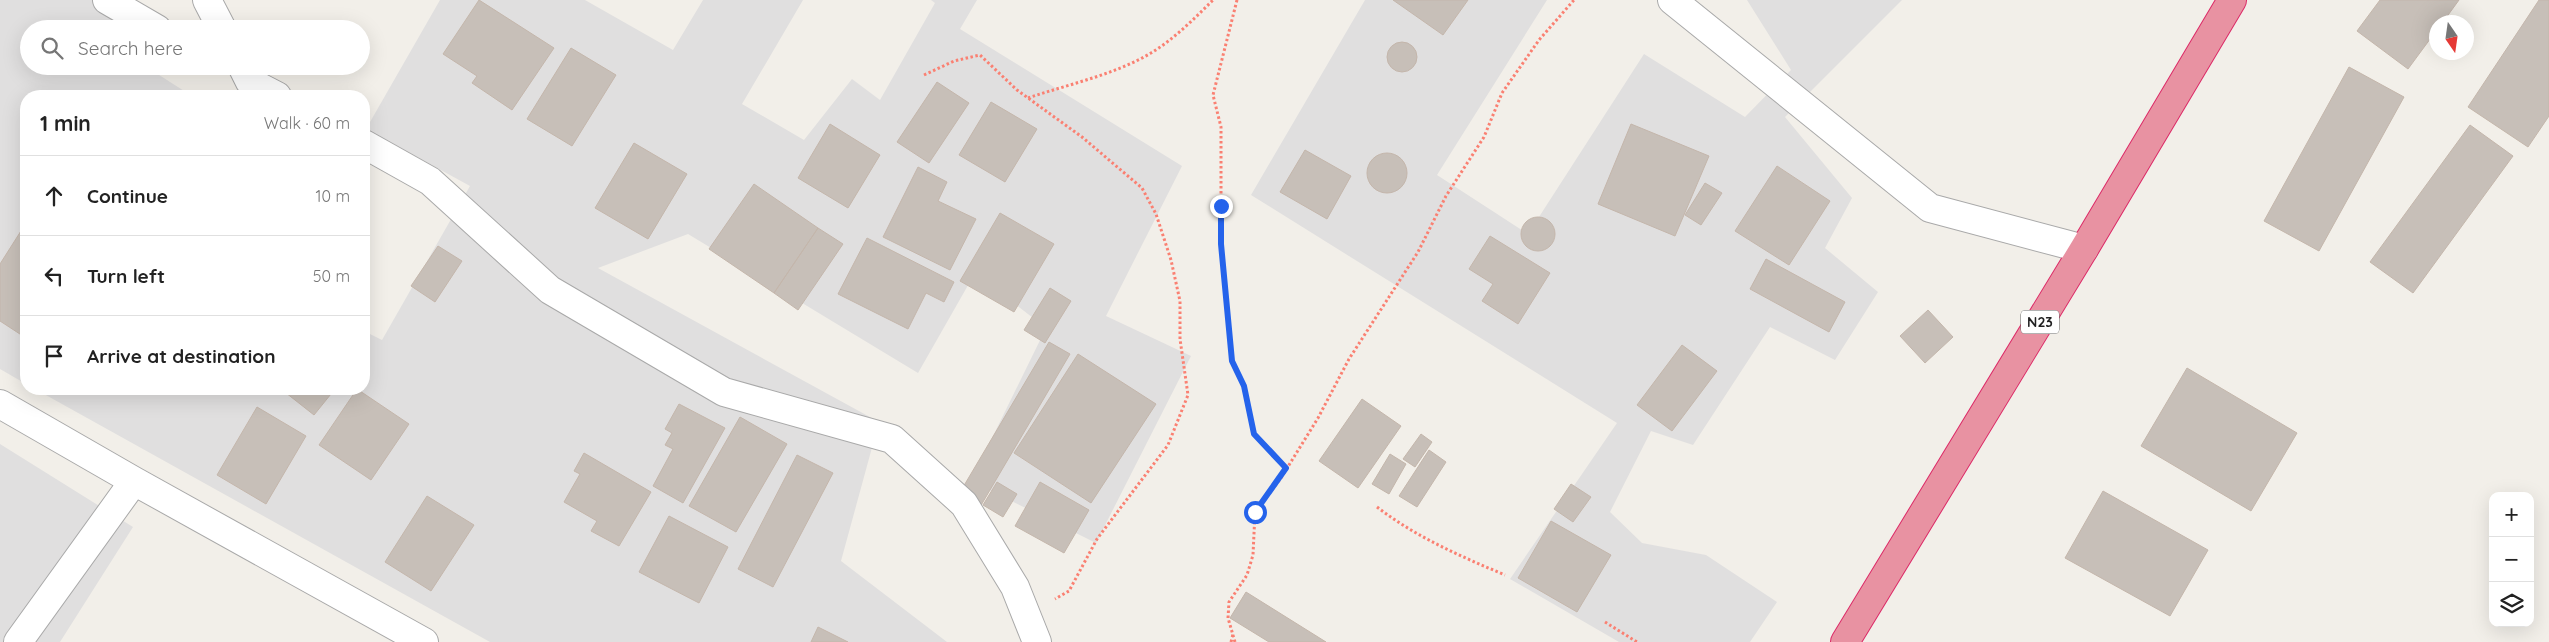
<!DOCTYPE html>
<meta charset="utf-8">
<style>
body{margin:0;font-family:Quicksand,sans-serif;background:#f6f6f6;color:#222}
.controls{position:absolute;right:15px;bottom:15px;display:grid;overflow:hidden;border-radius:10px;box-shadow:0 5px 20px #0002}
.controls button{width:45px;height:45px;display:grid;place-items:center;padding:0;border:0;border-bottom:1px solid #e0e0e0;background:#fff;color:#222;font:25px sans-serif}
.compass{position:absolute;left:2429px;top:15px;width:45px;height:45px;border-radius:50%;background:#fff;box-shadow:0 5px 20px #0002;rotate:167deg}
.stop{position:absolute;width:15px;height:15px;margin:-11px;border:4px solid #2563eb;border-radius:50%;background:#fff}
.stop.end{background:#2563eb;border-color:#fff;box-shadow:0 1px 5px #0008}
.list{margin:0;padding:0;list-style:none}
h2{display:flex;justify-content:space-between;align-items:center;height:65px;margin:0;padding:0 20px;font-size:21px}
h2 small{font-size:16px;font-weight:400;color:#767676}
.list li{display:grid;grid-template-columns:32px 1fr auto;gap:15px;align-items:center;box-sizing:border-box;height:80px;padding:0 20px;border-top:1px solid #e0e0e0}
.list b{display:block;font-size:19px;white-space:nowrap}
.list em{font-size:16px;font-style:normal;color:#767676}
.icon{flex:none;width:28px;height:28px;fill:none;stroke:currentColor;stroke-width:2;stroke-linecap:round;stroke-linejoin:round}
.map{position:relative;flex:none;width:2549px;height:642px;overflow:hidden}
.search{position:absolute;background:#fff;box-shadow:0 5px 20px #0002;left:20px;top:20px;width:350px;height:55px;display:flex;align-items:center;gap:12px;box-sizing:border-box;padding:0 18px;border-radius:28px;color:#767676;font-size:19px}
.panel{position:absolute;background:#fff;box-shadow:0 5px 20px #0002;left:20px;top:90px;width:350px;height:305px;border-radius:20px}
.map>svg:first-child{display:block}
.residential{fill:#e0dfdf}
.building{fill:#c7bfb8;stroke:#c4b6ab}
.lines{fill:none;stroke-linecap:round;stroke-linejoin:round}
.minor-casing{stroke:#a9a9a9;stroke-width:30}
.highway-casing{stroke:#dc2a67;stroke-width:30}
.path{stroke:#fa8072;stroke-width:3;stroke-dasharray:2.5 2.5;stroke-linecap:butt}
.minor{stroke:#fff;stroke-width:28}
.highway{stroke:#e892a2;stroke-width:28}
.route{stroke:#2563eb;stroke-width:6}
.labels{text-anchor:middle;stroke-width:5;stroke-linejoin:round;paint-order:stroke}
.shield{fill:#fff;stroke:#646464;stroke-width:1}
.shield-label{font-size:14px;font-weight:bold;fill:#222}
</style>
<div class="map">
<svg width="2549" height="642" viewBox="0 0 2549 642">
<rect width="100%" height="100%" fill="#f2efe9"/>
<path class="residential" d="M0,0H133L114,29H29V66H145L192,96H26V384L0,369Z
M440,0H585L673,50L703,0H803L742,104L804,140L852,79L880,100L935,3L931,0H977L960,29L1182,166L1106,316L1191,356L1096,543L971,481L1046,328L975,273L918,373L688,234L598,268L879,422L841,561L947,642H490L35,389H364V331L382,340L470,186L366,129Z
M1365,0H1547L1437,175L1528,234L1644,54L1745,117L1791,70L1747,0H1902L1785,117L1852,198L1825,248L1878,292L1835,360L1770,327L1693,445L1651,431L1610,512L1642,543L1706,555L1777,602L1750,642H1619L1510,579L1617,423L1251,195Z
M0,444L133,527L60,642H0Z"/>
<path class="building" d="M479,0L554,48L512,110L472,83L477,76L443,54Z
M1393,0H1468L1443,35Z
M2380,0H2459L2443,22H2436V31L2408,69L2357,31Z
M2539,0H2549V116L2528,147L2468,107Z
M1387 57a15 15 0 1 1 30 0a15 15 0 1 1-30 0Z
M571,48L616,75L572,146L527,119Z
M2349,67L2404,97L2319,251L2264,221Z
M937,82L969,103L929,163L897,142Z
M991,102L1037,129L1005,182L959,155Z
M830,124L880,155L848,208L798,178Z
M1631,124L1709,156L1675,236L1598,204Z
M2470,125L2513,156L2413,293L2370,262Z
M634,143L687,174L648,239L595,208Z
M1305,150L1351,176L1327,219L1280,192Z
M1367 173a20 20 0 1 1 40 0a20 20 0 1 1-40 0Z
M1777,166L1830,201L1789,265L1735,231Z
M918,167L947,182L938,201L976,219L950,270L883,237Z
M1705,183L1722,193L1701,225L1685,215Z
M754,184L818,228L774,293L709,249Z
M1000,213L1054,244L1014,312L960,281Z
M1521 234a17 17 0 1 1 34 0a17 17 0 1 1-34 0Z
M26,223V338L0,321V264Z
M818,228L843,244L798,310L774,293Z
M1490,236L1550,273L1518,324L1482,301L1493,284L1469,269Z
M867,238L954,282L944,302L926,293L908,329L838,294Z
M438,246L462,261L435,302L411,286Z
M1766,259L1845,302L1829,332L1750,289Z
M1050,288L1071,301L1045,343L1024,330Z
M1928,310L1953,337L1925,363L1900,336Z
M1049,342L1070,354L980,507L959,494Z
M1682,345L1717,371L1672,431L1637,405Z
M1078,354L1156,404L1091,503L1014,453Z
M2187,368L2297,433L2251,511L2141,446Z
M281,389H335L314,415Z
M357,389L409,424L371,480L319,445Z
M1362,399L1401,426L1358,488L1319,461Z
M679,404L725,428L683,503L653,486L673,449L665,445L672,433L665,429Z
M257,407L306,436L266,504L217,475Z
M740,417L787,444L736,532L689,506Z
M1421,434L1432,442L1415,467L1403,459Z
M1429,450L1446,462L1417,507L1399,496Z
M584,453L651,492L619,546L591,531L597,521L564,502L580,474L574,471Z
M1390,454L1406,464L1389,494L1372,484Z
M797,455L833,473L773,587L738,569Z
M997,482L1017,494L1003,517L983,505Z
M1040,482L1089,510L1064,553L1015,526Z
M1571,484L1591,497L1573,522L1554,509Z
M2103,491L2208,550L2170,616L2065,558Z
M427,496L474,525L431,591L385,562Z
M669,516L728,547L699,603L639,572Z
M1551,521L1611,555L1577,612L1518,578Z
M1246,592L1326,642H1269L1230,618Z
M818,627L848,642H811Z"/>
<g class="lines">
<g class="minor-casing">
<path id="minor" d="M107,0L157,29
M207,0L222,29
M1672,0L1930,208L2084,249
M242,66L250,82L277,96
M364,144L430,181L550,290L724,392L892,439L964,504L1015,587L1037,642
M0,404L134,481L424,642
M18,642L134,481"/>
</g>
<g class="highway-casing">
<path id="highway" d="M1845,642L2084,249L2232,0"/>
</g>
<path class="path" d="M1237,0L1213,95L1221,127V244L1232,361L1244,386L1254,434L1286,468
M924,75L954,61L980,55L1017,90L1082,137L1142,188L1156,214L1171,260L1180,301V339L1188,395L1168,445L1097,539L1069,591L1055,599
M1028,98C1069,84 1114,75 1151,53C1174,39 1194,19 1213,0
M1377,507C1416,537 1460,556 1505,575
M1605,622L1637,642
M1231,642L1233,634
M1235,642L1228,618L1229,602L1247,575L1253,555L1255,512L1281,478L1318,418L1349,359L1418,252L1446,196L1484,137L1502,93L1539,40L1574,0"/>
<use href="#minor" class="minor"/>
<use href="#highway" class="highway"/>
</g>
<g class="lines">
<path class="route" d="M1221,206V244L1232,361L1244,386L1254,434L1286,468L1255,512"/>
</g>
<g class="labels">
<rect class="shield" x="2021" y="310.5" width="38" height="23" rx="4"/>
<g class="shield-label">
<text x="2040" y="327">N23</text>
</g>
</g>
</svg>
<div class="controls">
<button>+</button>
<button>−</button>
<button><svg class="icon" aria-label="layers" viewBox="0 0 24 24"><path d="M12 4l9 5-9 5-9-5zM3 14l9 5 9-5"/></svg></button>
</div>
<svg class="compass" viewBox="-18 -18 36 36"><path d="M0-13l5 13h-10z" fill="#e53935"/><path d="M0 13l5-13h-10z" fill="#767676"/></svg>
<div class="stop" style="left:1255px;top:512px"></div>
<div class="stop end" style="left:1221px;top:206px"></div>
<div class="search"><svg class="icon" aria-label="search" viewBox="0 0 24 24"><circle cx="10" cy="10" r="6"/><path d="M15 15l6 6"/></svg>Search here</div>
<section class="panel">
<h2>1 min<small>Walk · 60 m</small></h2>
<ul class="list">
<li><svg class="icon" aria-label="ahead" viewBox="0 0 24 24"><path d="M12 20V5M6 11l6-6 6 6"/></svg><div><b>Continue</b></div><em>10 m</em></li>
<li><svg class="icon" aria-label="left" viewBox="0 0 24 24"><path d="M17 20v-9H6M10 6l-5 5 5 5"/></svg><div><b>Turn left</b></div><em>50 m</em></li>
<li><svg class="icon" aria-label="arrive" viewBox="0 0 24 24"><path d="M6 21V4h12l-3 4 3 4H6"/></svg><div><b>Arrive at destination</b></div></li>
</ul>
</section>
</div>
